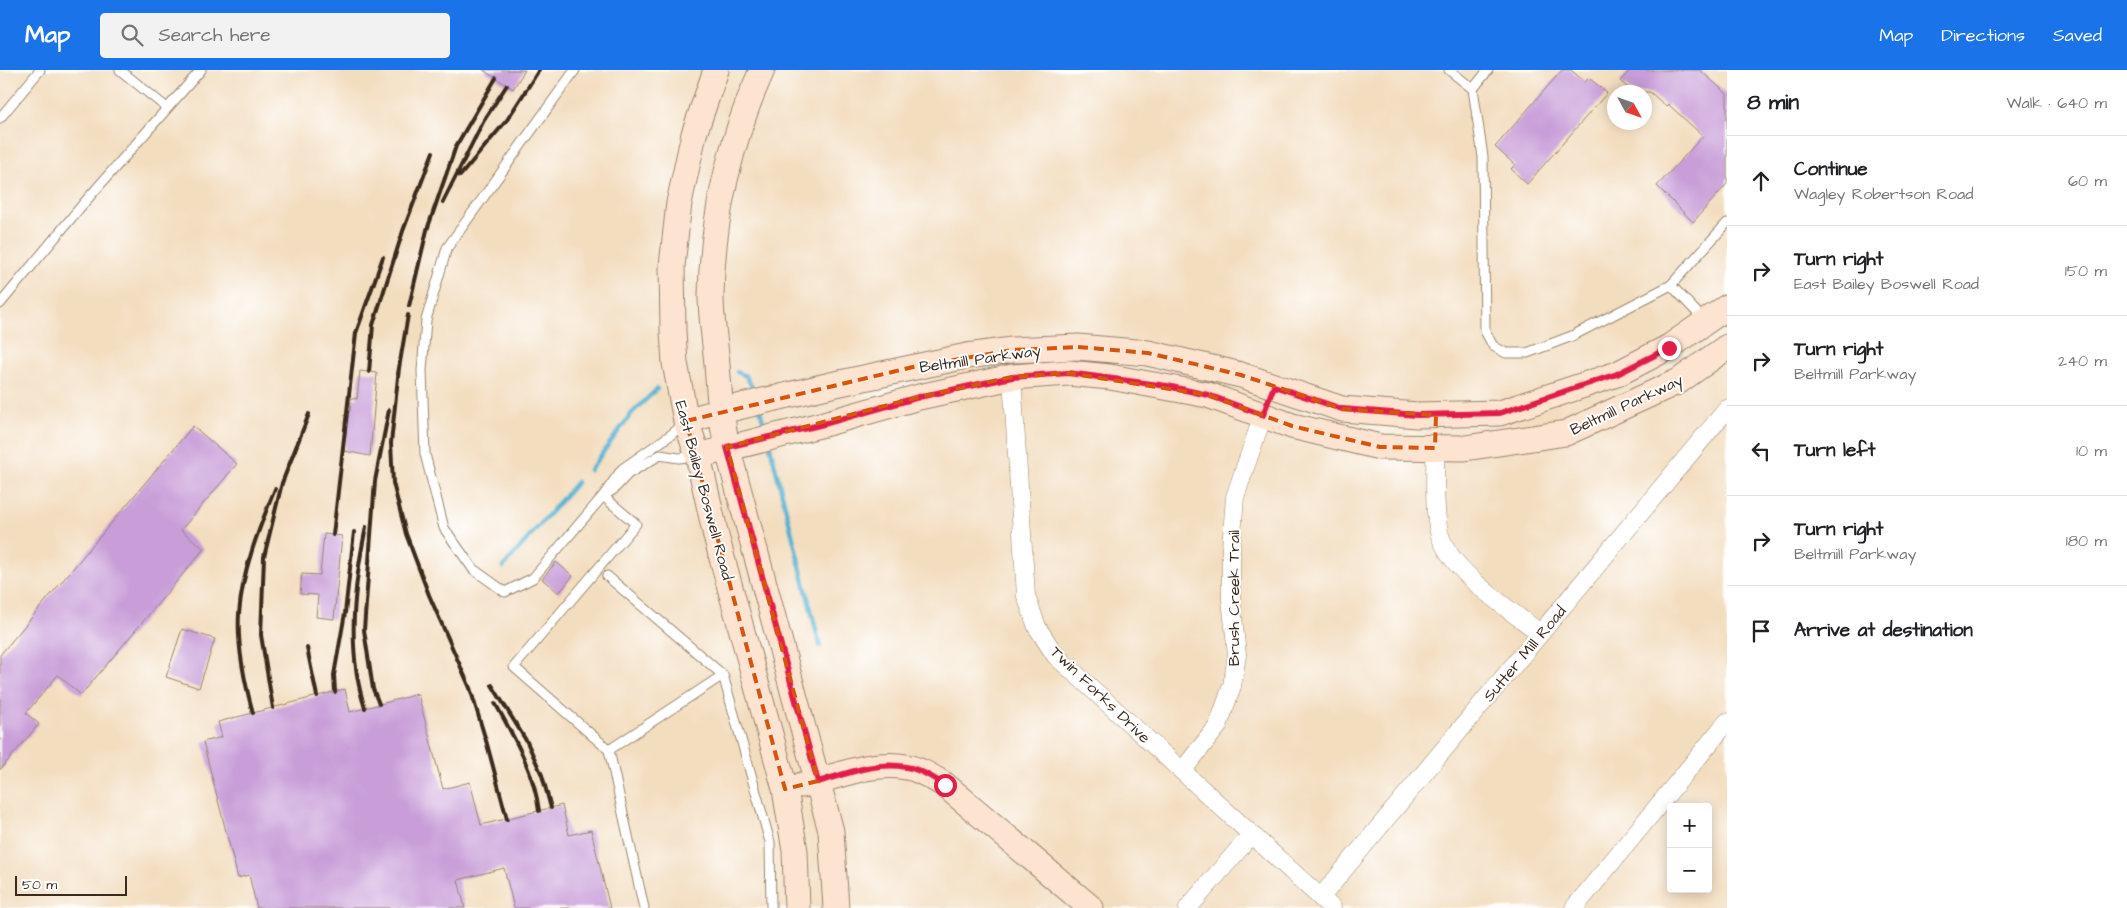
<!DOCTYPE html>
<meta charset="utf-8">
<style>
body{margin:0;font-family:"Architects Daughter",sans-serif;background:#f2f2f2;color:#202124}
.controls{position:absolute;right:15px;bottom:15px;display:grid;overflow:hidden;border-radius:5px;box-shadow:0 2px 12px #0003}
.controls button{width:45px;height:45px;display:grid;place-items:center;padding:0;border:0;border-bottom:1px solid #e0e0e0;background:#fff;color:#202124;font:25px sans-serif}
.compass{position:absolute;left:1607px;top:15px;width:45px;height:45px;border-radius:50%;background:#fff;box-shadow:0 2px 12px #0003;rotate:130deg}
.scale{position:absolute;left:15px;bottom:12px;width:112px;box-sizing:border-box;padding-left:5px;border:2px solid #3b2a1e;border-top:0;font-size:14px;line-height:18px;white-space:nowrap;color:#3b2a1e;-webkit-text-stroke:4px #fff;paint-order:stroke}
.stop{position:absolute;width:15px;height:15px;margin:-11px;border:4px solid #e11d48;border-radius:50%;background:#fff}
.stop.end{background:#e11d48;border-color:#fff;box-shadow:0 1px 5px #0008}
.list{margin:0;padding:0;list-style:none}
h2{display:flex;justify-content:space-between;align-items:center;height:65px;margin:0;padding:0 20px;font-size:21px}
h2 small{font-size:16px;font-weight:400;color:#757577}
.list li{display:grid;grid-template-columns:32px 1fr auto;gap:15px;align-items:center;box-sizing:border-box;height:90px;padding:0 20px;border-top:1px solid #e0e0e0}
.list b{display:block;font-size:19px;white-space:nowrap}
.list p{margin:0;font-size:16px;white-space:nowrap;color:#757577}
.list em{font-size:16px;font-style:normal;color:#757577}
.icon{flex:none;width:28px;height:28px;fill:none;stroke:currentColor;stroke-width:2;stroke-linecap:round;stroke-linejoin:round}
.map{position:relative;flex:none;width:1727px;height:838px;overflow:hidden}
header{display:flex;align-items:center;gap:30px;box-sizing:border-box;height:70px;padding:0 25px;background:#1a73e8;color:#fff}
header strong{font-size:24px}
nav{display:flex;gap:28px;margin-inline-start:auto;font-size:18px}
.search{width:350px;height:45px;background:#f2f2f2;display:flex;align-items:center;gap:12px;box-sizing:border-box;padding:0 18px;border-radius:5px;color:#757577;font-size:19px}
main{display:flex}
aside{flex:1;background:#fff}
.map>svg:first-child{display:block}
.lines{fill:none;stroke-linecap:round;stroke-linejoin:round}
.stream{stroke:#4dadcc;stroke-width:4.5}
.building{fill:#c89dd8}
.lane-casing{stroke:#97846e;stroke-width:11}
.street-casing{stroke:#97846e;stroke-width:19}
.secondary-casing{stroke:#97846e;stroke-width:27}
.lane{stroke:#fff;stroke-width:9}
.street{stroke:#fff;stroke-width:18}
.secondary{stroke:#fde4d0;stroke-width:25}
.rail{stroke:#3b2a1e;stroke-width:4}
.route{stroke:#e11d48;stroke-width:6}
.marked{fill:none;stroke:#d7540e;stroke-width:4;stroke-dasharray:10 6;stroke-linejoin:round}
.labels{text-anchor:middle;stroke-width:4;stroke-linejoin:round;paint-order:stroke}
.street-label{font-size:16px;fill:#3b2a1e;stroke:#fff}
</style>
<header>
<strong>Map</strong>
<div class="search"><svg class="icon" aria-label="search" viewBox="0 0 24 24"><circle cx="10" cy="10" r="6"/><path d="M15 15l6 6"/></svg>Search here</div>
<nav><a>Map</a><a>Directions</a><a>Saved</a></nav>
</header>
<main>
<div class="map">
<svg width="1727" height="838" viewBox="0 0 1727 838">
<rect width="100%" height="100%" fill="#fff"/>
<filter id="ink" filterUnits="userSpaceOnUse"><feTurbulence type="fractalNoise" baseFrequency=".02" numOctaves="2"/><feDisplacementMap in="SourceGraphic" scale="10" xChannelSelector="R" yChannelSelector="G"/><feConvolveMatrix kernelMatrix="1 2 1 2 8 2 1 2 1" color-interpolation-filters="sRGB"/></filter>
<filter id="wash" filterUnits="userSpaceOnUse"><feTurbulence type="fractalNoise" baseFrequency=".0096" numOctaves="4" result="noise"/><feDisplacementMap in="SourceGraphic" scale="20" xChannelSelector="R" yChannelSelector="G"/><feGaussianBlur stdDeviation="1.12" result="paint"/><feColorMatrix in="noise" values="0 0 0 0 0 0 0 0 0 0 0 0 0 0 0 0 0 1.4 0 .05"/><feComposite in="paint" operator="in"/></filter>
<g filter="url(#wash)">
<rect width="100%" height="100%" fill="#f3ddbf"/>
<g class="lines">
<path class="stream" d="M737,302L746,306L754,321
M760,340L765,358
M770,376L820,576
M590,400L632,343L657,319
M503,497L577,412"/>
</g>
<g id="blocks">
<path class="building" d="M483,0H525L513,19Z
M1562,0H1571L1585,12L1589,8L1607,23L1527,114L1511,99L1515,95L1495,77Z
M1630,0H1700L1727,24V114L1693,152L1657,116L1703,66L1668,34L1666,36L1650,22H1633L1620,11Z
M360,301L377,303L370,386L344,381L348,341H350L351,328L357,329Z
M193,356L237,394L181,460L204,479L81,625L58,605L26,643L39,654L0,700V585Z
M324,464L342,466L334,549L316,547L318,525L300,524L302,504L320,505Z
M556,492L573,506L559,523L542,509Z
M182,559L215,569L199,618L166,607Z
M345,619L350,642L418,624L443,719L470,712L481,755L562,735L569,765L591,760L610,838H514L504,798L458,810L465,838H257L249,805L238,808L203,672L222,667L218,652Z"/>
</g>
</g>
<g filter="url(#ink)">
<use href="#blocks" fill-opacity="0" stroke="#97846e" stroke-width="1"/>
<g class="lines">
<g class="lane-casing">
<path id="lane" d="M120,0L167,38
M575,0L447,178L426,250L422,301L425,384L444,458L473,499L505,522L533,508L603,426L622,399L672,364L684,353
M1449,0L1473,19L1483,87L1485,261L1493,276L1506,283H1527L1572,266L1671,215L1727,153
M1473,19L1488,0
M0,48L40,0
M1671,215L1704,250
M0,234L83,134L201,0
M603,426L636,454L514,597L609,680L644,838
M603,426L613,420L628,404L660,385L679,388L696,386
M607,506L723,605L770,772L771,838
M609,680L723,605"/>
</g>
<g class="street-casing">
<path id="street" d="M1012,307L1026,526L1037,557L1055,585L1332,838
M1435,378C1436,405 1433,435 1439,462C1448,500 1510,540 1540,563
M1182,701L1218,656L1232,616L1237,585L1231,529V478L1235,427L1263,345
M1321,827L1727,339
M1188,838L1251,765
M1574,838L1727,652"/>
</g>
<g class="secondary-casing">
<path id="secondary" d="M716,0L694,64L679,133L672,196L673,261L675,293L686,351L698,386L716,466L785,719L795,781L797,838
M762,0C730,70 712,149 711,226C711,248 715,272 717,294C719,322 721,350 727,377L831,761L836,838
M686,351L721,341L831,315L967,286L1012,280L1078,277L1148,283L1241,305L1342,339L1417,345L1500,343L1617,304L1669,277L1727,237
M698,386L824,354L919,327L1012,307L1068,303L1110,307L1208,325L1292,356L1380,377L1465,378L1566,363L1679,311L1727,277
M802,715C835,708 872,690 906,697C920,699 933,708 945,715L1091,838"/>
</g>
<use href="#lane" class="lane"/>
<use href="#street" class="street"/>
<use href="#secondary" class="secondary"/>
<path class="rail" d="M460,106L507,50L539,0
M443,132L483,52L507,15
M409,236L427,160L456,76L496,8
M399,298L391,373L393,413L406,464L429,525L470,618L487,674L507,749
M369,302L373,255L403,161L433,82
M398,304L408,245
M333,465L356,263L383,187
M307,578L317,626
M492,615L527,672L542,705L551,738
M335,622L334,605L345,543L354,462
M495,633C514,667 534,701 539,741
M379,634L373,619L364,560L375,411L389,340
M273,638L261,565L264,487L282,413L309,344
M365,638C346,581 354,515 366,457
M253,643C245,614 237,575 239,544C242,501 259,458 275,419"/>
</g>
</g>
<g class="lines" filter="url(#ink)">
<path class="route" d="M945,715C933,708 920,699 906,697C877,691 845,704 818,712L727,377L824,354L919,327L1012,307L1068,303L1167,316L1208,325L1263,345L1274,316L1342,339L1417,345L1500,343L1617,304L1669,278"/>
</g>
<path class="marked" d="M1078,277L1148,283L1241,305L1342,339L1436,345L1435,378L1380,377L1292,356L1208,325L1068,303L1012,307L919,327L727,377L818,711L785,719L686,351L913,297L1012,280Z"/>
<g class="labels">
<g class="street-label">
<text transform="translate(980 288) rotate(-8)" y="6">Beltmill Parkway</text>
<text transform="translate(1626 334) rotate(-25)" y="6">Beltmill Parkway</text>
<text transform="translate(705 420) rotate(75)" y="6">East Bailey Boswell Road</text>
<text transform="translate(1233 528) rotate(-90)" y="6">Brush Creek Trail</text>
<text transform="translate(1524 583) rotate(-50)" y="6">Sutter Mill Road</text>
<text transform="translate(1101 624) rotate(44)" y="6">Twin Forks Drive</text>
</g>
</g>
</svg>
<div class="controls">
<button>+</button>
<button>−</button>
</div>
<svg class="compass" viewBox="-18 -18 36 36"><path d="M0-13l5 13h-10z" fill="#e53935"/><path d="M0 13l5-13h-10z" fill="#757577"/></svg>
<div class="scale">50 m</div>
<div class="stop" style="left:945px;top:715px"></div>
<div class="stop end" style="left:1669px;top:278px"></div>
</div>
<aside>
<h2>8 min<small>Walk · 640 m</small></h2>
<ul class="list">
<li><svg class="icon" aria-label="ahead" viewBox="0 0 24 24"><path d="M12 20V5M6 11l6-6 6 6"/></svg><div><b>Continue</b><p>Wagley Robertson Road</p></div><em>60 m</em></li>
<li><svg class="icon" aria-label="right" viewBox="0 0 24 24"><path d="M7 20v-9h11M14 6l5 5-5 5"/></svg><div><b>Turn right</b><p>East Bailey Boswell Road</p></div><em>150 m</em></li>
<li><svg class="icon" aria-label="right" viewBox="0 0 24 24"><path d="M7 20v-9h11M14 6l5 5-5 5"/></svg><div><b>Turn right</b><p>Beltmill Parkway</p></div><em>240 m</em></li>
<li><svg class="icon" aria-label="left" viewBox="0 0 24 24"><path d="M17 20v-9H6M10 6l-5 5 5 5"/></svg><div><b>Turn left</b></div><em>10 m</em></li>
<li><svg class="icon" aria-label="right" viewBox="0 0 24 24"><path d="M7 20v-9h11M14 6l5 5-5 5"/></svg><div><b>Turn right</b><p>Beltmill Parkway</p></div><em>180 m</em></li>
<li><svg class="icon" aria-label="arrive" viewBox="0 0 24 24"><path d="M6 21V4h12l-3 4 3 4H6"/></svg><div><b>Arrive at destination</b></div></li>
</ul>
</aside>
</main>
